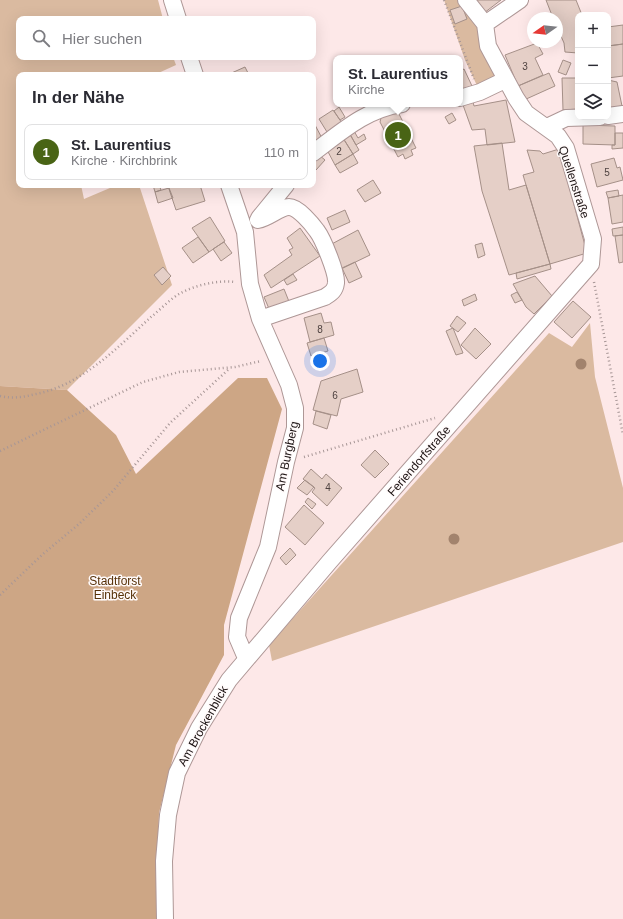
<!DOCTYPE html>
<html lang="de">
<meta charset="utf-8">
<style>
body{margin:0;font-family:Helvetica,sans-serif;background:#f7f7f7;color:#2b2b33}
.controls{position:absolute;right:12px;top:12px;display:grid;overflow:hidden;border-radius:8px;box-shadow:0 4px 16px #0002}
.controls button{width:36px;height:36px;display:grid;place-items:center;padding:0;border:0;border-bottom:1px solid #e1e1e2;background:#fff;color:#2b2b33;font:20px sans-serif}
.compass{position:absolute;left:527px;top:12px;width:36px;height:36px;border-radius:50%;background:#fff;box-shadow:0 4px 16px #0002;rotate:256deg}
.you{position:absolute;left:320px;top:361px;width:14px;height:14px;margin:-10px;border:3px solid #fff;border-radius:50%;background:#1a73e8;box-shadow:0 0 0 6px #1a73e833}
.badge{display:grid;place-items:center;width:26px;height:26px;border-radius:50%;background:#496415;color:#fff;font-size:13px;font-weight:700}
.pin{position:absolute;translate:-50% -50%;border:2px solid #fff;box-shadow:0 1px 4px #0006}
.popup{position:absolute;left:333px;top:55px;width:130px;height:52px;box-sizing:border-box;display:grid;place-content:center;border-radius:8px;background:#fff;filter:drop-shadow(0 1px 3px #0005);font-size:13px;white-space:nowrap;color:#7c7c81}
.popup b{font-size:15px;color:#2b2b33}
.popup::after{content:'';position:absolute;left:50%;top:100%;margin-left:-8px;border:8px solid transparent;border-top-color:#fff}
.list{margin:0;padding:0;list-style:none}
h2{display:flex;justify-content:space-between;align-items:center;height:52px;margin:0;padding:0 16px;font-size:17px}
h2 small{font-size:13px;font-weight:400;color:#7c7c81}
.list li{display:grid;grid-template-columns:26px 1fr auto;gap:12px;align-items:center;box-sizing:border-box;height:56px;margin:0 8px 8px;padding:0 8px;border:1px solid #e1e1e2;border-radius:8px}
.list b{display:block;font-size:15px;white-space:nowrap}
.list p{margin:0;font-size:13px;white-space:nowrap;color:#7c7c81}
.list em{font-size:13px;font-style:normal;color:#7c7c81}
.icon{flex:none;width:22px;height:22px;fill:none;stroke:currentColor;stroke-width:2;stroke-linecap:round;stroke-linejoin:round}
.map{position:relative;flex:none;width:623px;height:919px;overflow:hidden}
.search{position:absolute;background:#fff;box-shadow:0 4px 16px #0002;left:16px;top:16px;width:300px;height:44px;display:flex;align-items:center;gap:10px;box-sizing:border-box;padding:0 14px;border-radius:8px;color:#7c7c81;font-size:15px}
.panel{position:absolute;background:#fff;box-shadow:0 4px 16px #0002;left:16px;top:72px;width:300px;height:116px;border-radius:8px}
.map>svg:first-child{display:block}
.green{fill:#dabaa0}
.forest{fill:#cda685}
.building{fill:#e5cfc7;stroke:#a59088}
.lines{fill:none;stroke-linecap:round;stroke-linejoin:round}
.minor-casing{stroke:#ae9796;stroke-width:18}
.path{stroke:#a79696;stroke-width:2.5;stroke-dasharray:1 3;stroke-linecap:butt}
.minor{stroke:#fff;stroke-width:16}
.tree{fill:#a2836d}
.labels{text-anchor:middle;stroke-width:3;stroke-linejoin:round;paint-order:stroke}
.number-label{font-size:10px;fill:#4e4240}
.street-label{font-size:12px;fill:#1c1313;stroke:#fffafa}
.park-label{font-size:12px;fill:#573108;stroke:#fffafa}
</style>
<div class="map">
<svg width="623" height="919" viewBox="0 0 623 919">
<rect width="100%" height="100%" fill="#fde8e8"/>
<path class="green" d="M0,0H158L163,19H19V57H173L176,65L154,75H19V185H81L84,199L117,185H139L172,285L67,390L0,386Z
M444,0H466L505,80L480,92L465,60Z
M590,323L595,377L623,488V542L272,661L269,645L549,333L572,347Z"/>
<path class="forest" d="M238,378H267L282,409L224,625V655L176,745L159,813L156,919H0V386L67,390L116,435L136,474Z"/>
<path class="building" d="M473,0H501L484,13Z
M546,0H576L582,15H578V53L565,52L564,43L557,27V18H553Z
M462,6L467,19L455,24L450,10Z
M623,25V44L608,46V27Z
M537,43L543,54L535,58L543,75L518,86L505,55Z
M623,44V76L608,78V46Z
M563,60L571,63L566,75L558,72Z
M245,67L249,75H227Z
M464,69L472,86L460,92V71Z
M549,73L555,86L524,100L518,86Z
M562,78H578V109L563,110Z
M608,80L617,82L622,106L608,108Z
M506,100L515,142L487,145L485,129L472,130L463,105L473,102L474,106Z
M339,107L345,117L340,120L334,111Z
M333,110L342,123L327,132L319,119Z
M398,112L416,148L411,150L413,155L405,159L403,154L398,157L380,122L382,114Z
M452,113L456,120L449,124L445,117Z
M315,125L323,140L313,148V126Z
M583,125L615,126V145L583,144Z
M354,131L358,138L364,134L366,139L356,145L350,134Z
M349,133L359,150L353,154L343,138Z
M615,133H623V148L612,149V145H615Z
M343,138L353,154L335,165L326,148Z
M502,143L509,190L526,185L550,264L509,275L482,191L474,146Z
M559,149L587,253L550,264L523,175L534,172L527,150L540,151L543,154Z
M353,154L358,163L340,173L335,165Z
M319,155L325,160L316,170L313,167V160Z
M614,158L617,168L620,167L623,180L597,187L591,164Z
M373,180L381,193L365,202L357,190Z
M153,185H159L161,190L155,192Z
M172,185H200L205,201L176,210L168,186Z
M169,188L173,198L158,203L155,192Z
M618,190L619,196L608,198L606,192Z
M623,195V222L612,224L608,198Z
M345,210L350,222L332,230L327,218Z
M210,217L225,241L209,252L192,228Z
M623,227V235L613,236L612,229Z
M300,228L320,256L271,288L264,275L292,255L289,250L293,248L287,238Z
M358,230L370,255L339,270L328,246Z
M623,235V262L619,263L615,236Z
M198,237L209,252L193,263L182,248Z
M224,242L232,253L221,261L213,249Z
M482,243L485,255L478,258L475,245Z
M355,262L362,277L349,283L342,268Z
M550,264L551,269L517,279L516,273Z
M163,267L171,276L162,285L154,275Z
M293,274L297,280L287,285L284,280Z
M535,276L552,296L534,314L526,307L513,284Z
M284,289L290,304L270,311L264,297Z
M517,292L522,300L515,303L511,295Z
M475,294L477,300L464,306L462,300Z
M573,301L591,317L572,338L554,322Z
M321,313L324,323L331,322L334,335L310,342L304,318Z
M457,316L466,323L458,332L450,326Z
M453,328L463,353L456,355L446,331Z
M475,328L491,344L476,359L461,345Z
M324,338L328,351L311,356L307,343Z
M357,369L363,392L341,399L337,416L313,410L321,381Z
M316,411L331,415L327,429L313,424Z
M375,450L389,464L375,478L361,465Z
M311,469L322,479L326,474L342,488L327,506L312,492L315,488L303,479Z
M305,480L314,487L307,495L297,488Z
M308,498L316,504L312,509L305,502Z
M304,505L324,523L305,545L285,527Z
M290,548L296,555L286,565L280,558Z"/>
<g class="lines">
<g class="minor-casing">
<path id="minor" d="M172,0L178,19
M466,0L485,24
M485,24L520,0
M189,57L195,75
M460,98L480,92L505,80
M608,116L623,114
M547,127L566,118L600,117
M313,153C341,132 366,109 402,104
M229,185L245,232L250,284L260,319L289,385L295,408V428L286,462L268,547L239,618L237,637L246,658
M259,218L286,185
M258,220C269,218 280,207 289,207C298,207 312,224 317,231C323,239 337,273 336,283C335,291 331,293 325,297L260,319
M165,919L164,861L168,815L177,773L199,728L229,680L330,561L591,264L593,239L566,148L558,136L526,113L516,98L488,46L485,24"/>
</g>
<path class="path" d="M444,0L474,79
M594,282L623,435
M0,396C13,399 24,397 36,394C82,385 118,347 151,317C160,310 169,300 179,294C195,285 217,280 235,282
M0,451L143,382L179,372L235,367L261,361
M304,457L435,418
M0,595L43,554L79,524L113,491L170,423L230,368"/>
<use href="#minor" class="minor"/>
</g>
<g class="tree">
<circle cx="581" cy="364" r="5.5"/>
<circle cx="454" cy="539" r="5.5"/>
</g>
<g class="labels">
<g class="number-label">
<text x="525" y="70">3</text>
<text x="339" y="155">2</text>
<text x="607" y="176">5</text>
<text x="320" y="333">8</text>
<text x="335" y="399">6</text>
<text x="328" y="491">4</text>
</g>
<g class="street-label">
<text transform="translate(574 182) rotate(72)" y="4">Quellenstraße</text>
<text transform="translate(287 456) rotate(-78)" y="4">Am Burgberg</text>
<text transform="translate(419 461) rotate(-49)" y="4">Feriendorfstraße</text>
<text transform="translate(203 726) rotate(-61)" y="4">Am Brockenblick</text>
</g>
<g class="park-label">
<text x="115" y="585">Stadtforst<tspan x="115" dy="14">Einbeck</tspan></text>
</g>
</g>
</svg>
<div class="controls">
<button>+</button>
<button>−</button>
<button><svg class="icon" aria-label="layers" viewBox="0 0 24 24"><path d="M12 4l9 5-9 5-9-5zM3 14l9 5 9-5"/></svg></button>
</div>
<svg class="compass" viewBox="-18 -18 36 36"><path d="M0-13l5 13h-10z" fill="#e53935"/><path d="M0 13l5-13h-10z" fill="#7c7c81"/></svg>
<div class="you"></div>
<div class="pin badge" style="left:398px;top:135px">1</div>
<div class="popup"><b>St. Laurentius</b>Kirche</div>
<div class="search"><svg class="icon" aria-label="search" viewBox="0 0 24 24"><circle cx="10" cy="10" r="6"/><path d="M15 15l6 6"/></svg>Hier suchen</div>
<section class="panel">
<h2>In der Nähe<small></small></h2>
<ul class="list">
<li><span class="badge">1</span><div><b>St. Laurentius</b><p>Kirche · Kirchbrink</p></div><em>110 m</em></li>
</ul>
</section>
</div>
